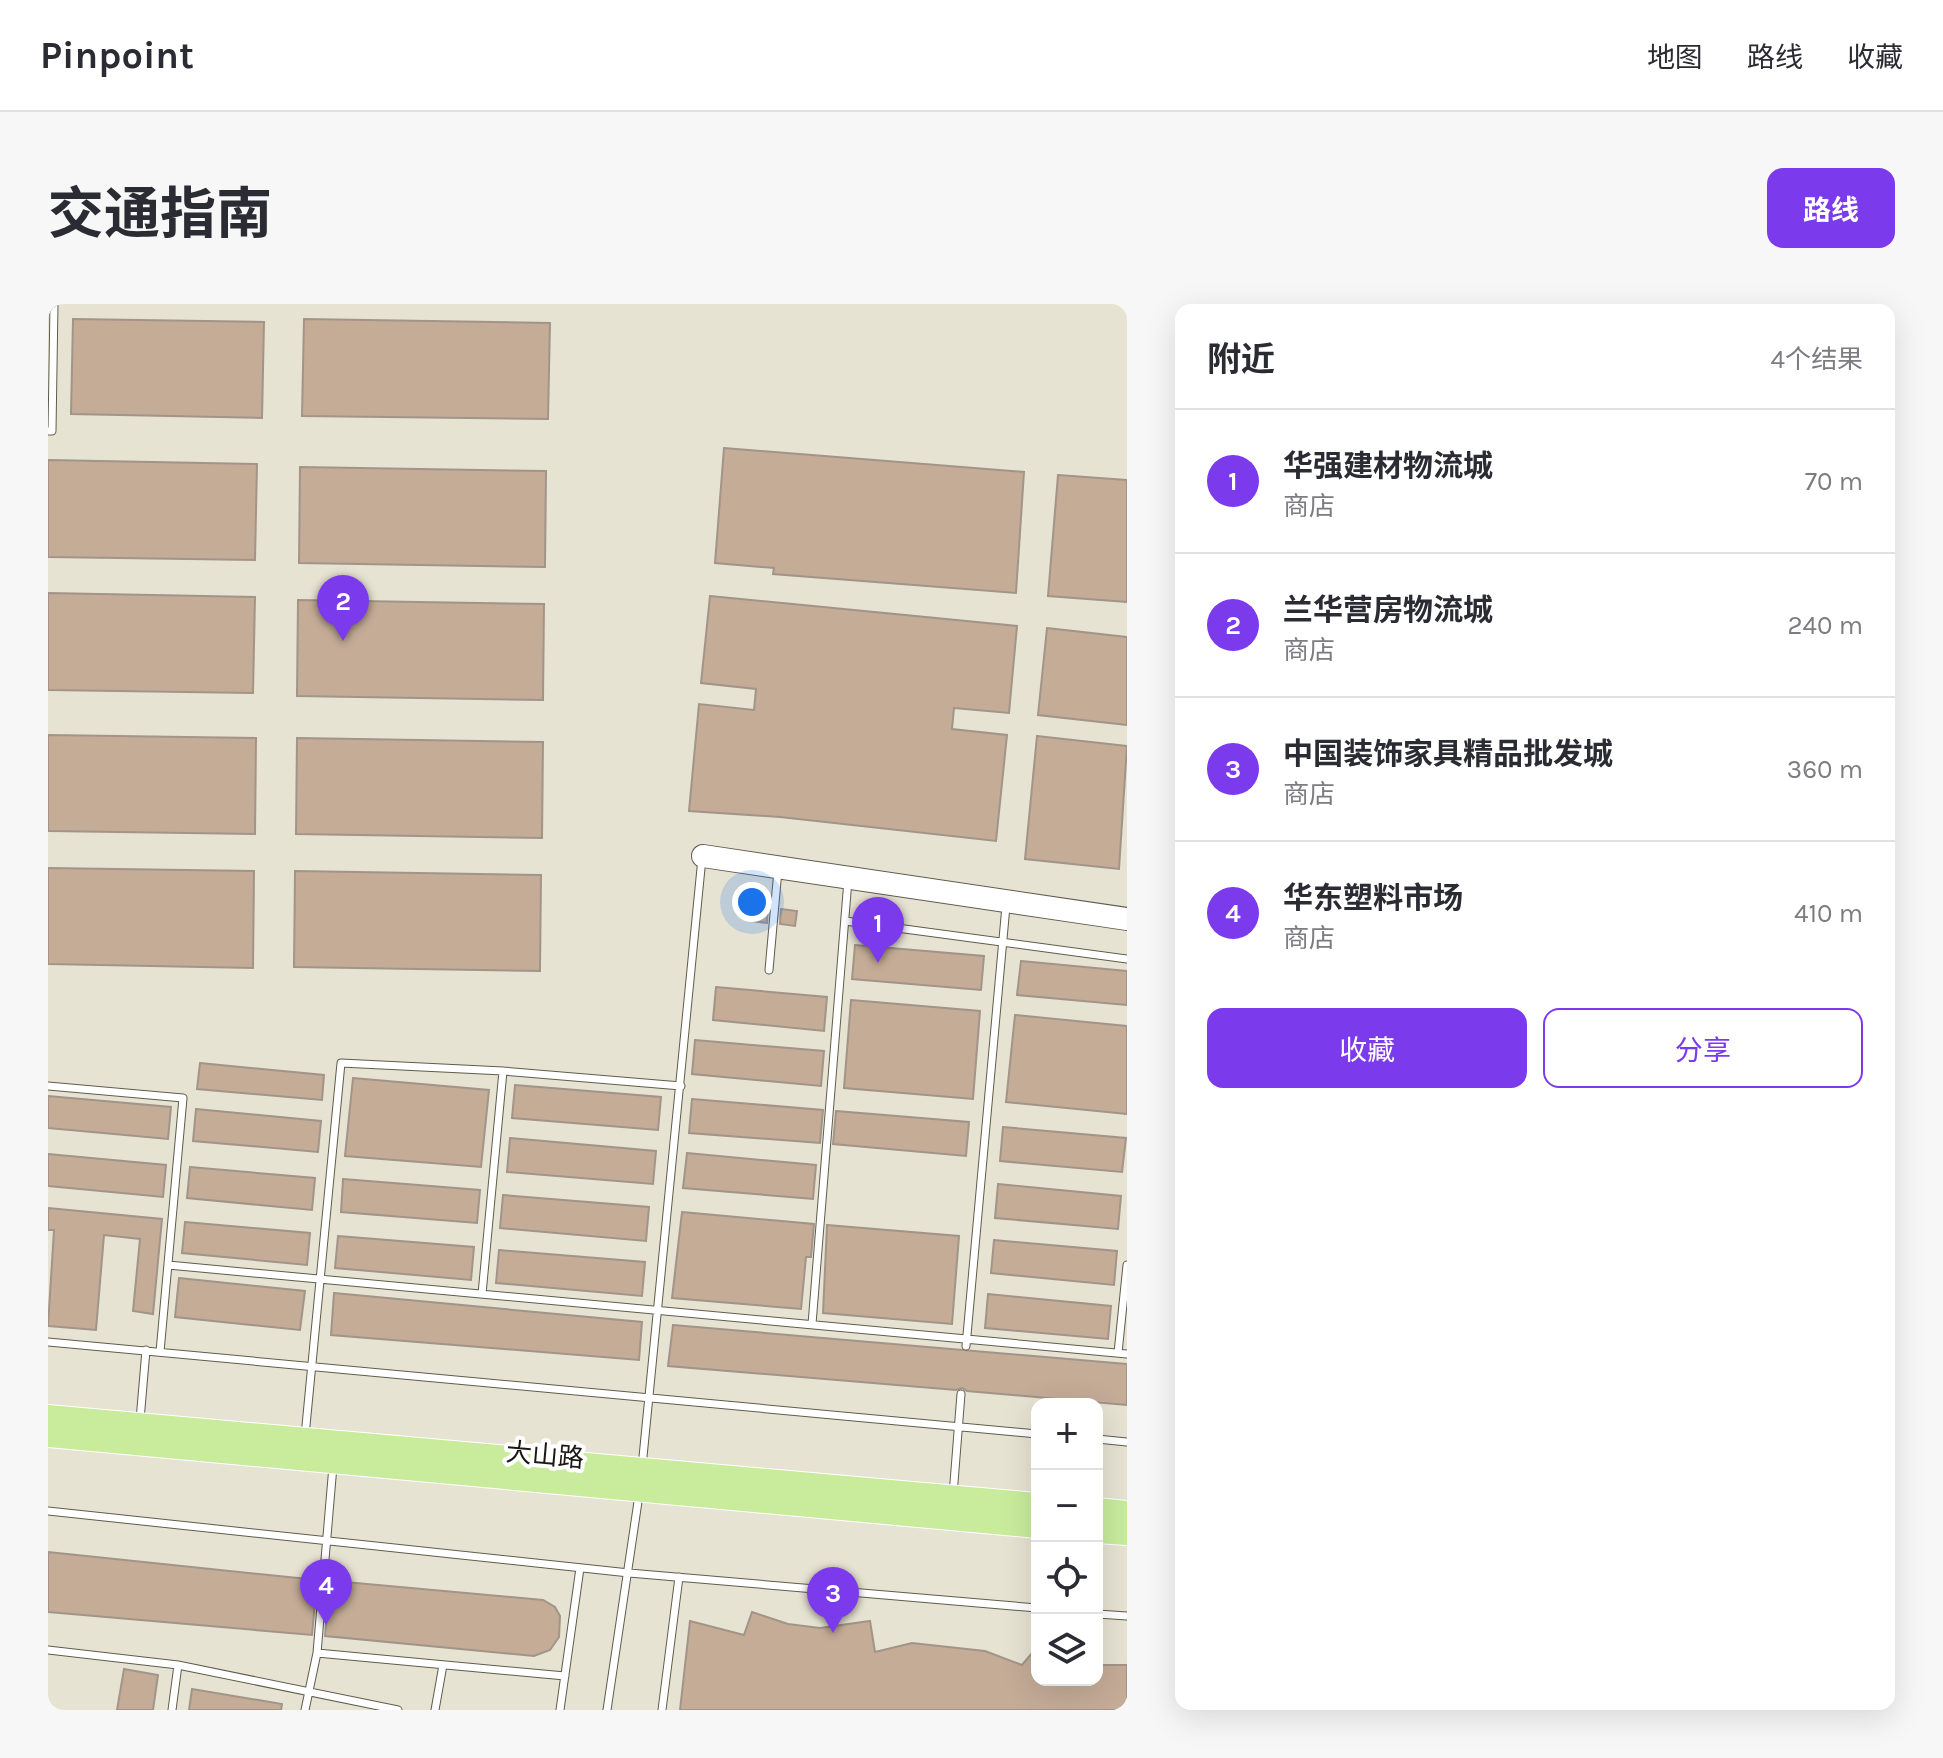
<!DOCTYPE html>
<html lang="zh">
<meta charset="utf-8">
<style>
body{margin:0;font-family:Karla,"Noto Sans SC",sans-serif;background:#f7f7f7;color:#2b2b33}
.controls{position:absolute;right:24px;bottom:24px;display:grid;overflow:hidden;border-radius:16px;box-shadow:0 8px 32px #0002}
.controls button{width:72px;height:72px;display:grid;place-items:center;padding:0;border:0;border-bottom:2px solid #e1e1e2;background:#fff;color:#2b2b33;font:40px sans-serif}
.you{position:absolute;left:704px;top:598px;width:28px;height:28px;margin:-20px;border:6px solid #fff;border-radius:50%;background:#1a73e8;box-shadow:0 0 0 12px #1a73e833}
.badge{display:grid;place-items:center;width:52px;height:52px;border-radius:50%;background:#7c3aed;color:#fff;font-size:26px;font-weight:700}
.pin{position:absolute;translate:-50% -66px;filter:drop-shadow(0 2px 4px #0008)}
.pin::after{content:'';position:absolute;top:42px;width:28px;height:24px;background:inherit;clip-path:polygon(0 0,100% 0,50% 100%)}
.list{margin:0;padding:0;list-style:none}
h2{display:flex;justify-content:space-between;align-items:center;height:104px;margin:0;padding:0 32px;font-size:34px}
h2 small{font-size:26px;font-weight:400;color:#7c7c81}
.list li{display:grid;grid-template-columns:52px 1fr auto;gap:24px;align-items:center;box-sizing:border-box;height:144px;padding:0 32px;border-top:2px solid #e1e1e2}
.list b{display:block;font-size:30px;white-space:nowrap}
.list p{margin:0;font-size:26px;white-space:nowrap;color:#7c7c81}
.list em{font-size:26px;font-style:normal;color:#7c7c81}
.actions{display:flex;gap:16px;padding:24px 32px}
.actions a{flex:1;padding:18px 0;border:2px solid #7c3aed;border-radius:16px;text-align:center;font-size:28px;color:#7c3aed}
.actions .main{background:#7c3aed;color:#fff}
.icon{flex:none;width:44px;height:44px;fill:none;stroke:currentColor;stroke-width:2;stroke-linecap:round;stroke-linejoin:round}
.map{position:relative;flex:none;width:1079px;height:1406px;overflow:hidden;border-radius:16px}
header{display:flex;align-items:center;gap:48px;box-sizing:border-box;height:112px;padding:0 40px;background:#fff;border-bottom:2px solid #e1e1e2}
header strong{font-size:38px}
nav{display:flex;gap:44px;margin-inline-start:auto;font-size:28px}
.intro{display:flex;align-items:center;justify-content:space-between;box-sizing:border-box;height:192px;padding:0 48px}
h1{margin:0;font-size:56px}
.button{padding:20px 36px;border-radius:16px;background:#7c3aed;color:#fff;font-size:28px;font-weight:700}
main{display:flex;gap:48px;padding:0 48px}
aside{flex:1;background:#fff;border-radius:16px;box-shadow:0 8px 32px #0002}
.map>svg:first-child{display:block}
.building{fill:#c4ac97;stroke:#a29489;stroke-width:2}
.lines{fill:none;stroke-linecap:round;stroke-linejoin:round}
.lane-casing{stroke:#5f5c4e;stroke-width:9}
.secondary-casing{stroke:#5f5c4e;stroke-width:24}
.primary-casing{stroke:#fff;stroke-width:26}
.lane{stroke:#fff;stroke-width:7}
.secondary{stroke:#fff;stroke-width:22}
.primary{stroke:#c8ec9c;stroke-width:24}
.labels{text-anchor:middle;stroke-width:8;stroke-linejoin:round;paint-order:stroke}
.street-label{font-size:26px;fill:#1a1812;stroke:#fff}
</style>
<header>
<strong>Pinpoint</strong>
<nav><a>地图</a><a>路线</a><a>收藏</a></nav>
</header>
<div class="intro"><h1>交通指南</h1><a class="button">路线</a></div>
<main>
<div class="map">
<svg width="1079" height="1406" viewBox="0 0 1079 1406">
<rect width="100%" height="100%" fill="#e7e3d3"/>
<path class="building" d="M25,15L216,18L214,114L23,110Z
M256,15L502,19L500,115L254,112Z
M676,144L976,168L968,289L725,270L726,264L667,259Z
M0,156L209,160L207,256L0,253Z
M252,163L498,167L497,263L251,259Z
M1010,171L1079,176V298L1000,292Z
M0,289L207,293L205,389L0,386Z
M662,292L969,322L961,409L906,404L904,425L959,431L948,537L732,513L641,507L651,400L706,406L708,385L653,379Z
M250,296L496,300L495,396L249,392Z
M999,324L1079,333V421L990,411Z
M0,431L208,434L207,530L0,527Z
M989,432L1079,442L1071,565L977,555Z
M249,434L495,438L494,534L248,530Z
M0,564L206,567L205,664L0,660Z
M247,567L493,571L492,667L246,663Z
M705,601L720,603L719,619L703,617Z
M733,605L749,607L747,622L732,620Z
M807,641L936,652L933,686L804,675Z
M973,657L1079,667V701L969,691Z
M668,683L779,693L776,727L665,716Z
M803,696L932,707L925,795L796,784Z
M967,711L1079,722V810L958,798Z
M647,736L776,747L773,782L644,770Z
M152,759L276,771L274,796L149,785Z
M305,774L441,786L433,863L297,852Z
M467,781L613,793L610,826L464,814Z
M0,792L123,803L120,835L0,824Z
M644,795L775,806L772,839L641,829Z
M148,805L273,817L270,848L145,837Z
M788,807L921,818L918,852L785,840Z
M955,823L1078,834L1074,868L952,857Z
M462,834L608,847L605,880L459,868Z
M639,849L768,861L765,895L635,884Z
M0,850L118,861L115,893L0,882Z
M142,863L267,874L264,906L139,894Z
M295,875L432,886L429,919L293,908Z
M950,880L1073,892L1070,925L947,914Z
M455,891L601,903L598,937L452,924Z
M0,904L114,915L105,1010L85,1007L92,935L56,931L48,1026L0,1022L6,926H0Z
M634,908L766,920L763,953H758L753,1005L624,994Z
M137,918L262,929L259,961L134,949Z
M779,921L911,932L904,1020L775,1009Z
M290,932L426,943L423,976L287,964Z
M946,936L1069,947L1066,981L943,969Z
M451,946L597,958L594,992L448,979Z
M131,974L257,987L252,1026L127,1013Z
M286,989L594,1018L591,1056L283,1031Z
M940,990L1063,1002L1060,1035L937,1024Z
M625,1021L1079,1060V1101L919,1087L914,1084L908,1086L620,1062Z
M0,1248L269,1276L264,1331L0,1308Z
M286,1277L495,1296L507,1303L512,1312L511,1333L502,1346L486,1352L277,1332L282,1278Z
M704,1308L740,1320L772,1324L822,1317L827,1348L864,1339L937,1347L974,1361L989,1343V1376H1049V1361H1079V1406H632L642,1317L696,1331Z
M76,1365L110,1371L105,1406H69Z
M144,1385L234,1400L233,1406H141Z"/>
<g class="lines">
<g class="lane-casing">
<path id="lane" d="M0,127H4L6,0
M797,617L1079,655
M721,666L730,566
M0,782L135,794L112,1048
M120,961L1079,1050
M434,990L455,767
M764,1020L800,576
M0,1038L989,1130
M918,1042L958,602
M1070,1049L1079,961
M92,1116L98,1046
M257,1132L293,759L455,767L633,782
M1049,1135L1079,1138
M594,1163L654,554
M905,1191L913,1090
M0,1207L581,1269L989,1304
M1049,1310L1079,1312
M0,1346L130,1361L350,1406
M269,1349L517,1372
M124,1406L130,1361
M257,1406L269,1349L285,1162
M387,1406L395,1361
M512,1406L532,1264
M559,1406L591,1191
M614,1406L631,1273"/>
</g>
<g class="secondary-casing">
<path id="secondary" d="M655,552L1079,615"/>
</g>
<g class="primary-casing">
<path id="primary" d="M0,1113L989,1201
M0,1131L989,1222
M1049,1206L1079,1209
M1049,1227L1079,1229"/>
</g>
<use href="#lane" class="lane"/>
<use href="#secondary" class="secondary"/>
<use href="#primary" class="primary"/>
</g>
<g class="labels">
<g class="street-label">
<text transform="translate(497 1151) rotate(5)" y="9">大山路</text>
</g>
</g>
</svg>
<div class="controls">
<button>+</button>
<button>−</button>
<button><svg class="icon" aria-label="locate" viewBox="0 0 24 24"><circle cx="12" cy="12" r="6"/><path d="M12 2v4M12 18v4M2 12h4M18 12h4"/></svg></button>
<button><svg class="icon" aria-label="layers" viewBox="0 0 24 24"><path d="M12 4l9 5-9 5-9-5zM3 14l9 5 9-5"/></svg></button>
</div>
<div class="you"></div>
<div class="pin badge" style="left:830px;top:659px">1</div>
<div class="pin badge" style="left:295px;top:337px">2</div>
<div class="pin badge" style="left:785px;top:1329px">3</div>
<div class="pin badge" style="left:278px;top:1321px">4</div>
</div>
<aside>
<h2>附近<small>4个结果</small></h2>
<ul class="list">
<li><span class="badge">1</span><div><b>华强建材物流城</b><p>商店</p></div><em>70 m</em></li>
<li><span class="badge">2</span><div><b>兰华营房物流城</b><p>商店</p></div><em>240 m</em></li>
<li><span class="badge">3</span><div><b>中国装饰家具精品批发城</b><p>商店</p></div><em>360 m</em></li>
<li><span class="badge">4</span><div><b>华东塑料市场</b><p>商店</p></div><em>410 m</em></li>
</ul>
<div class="actions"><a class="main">收藏</a><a>分享</a></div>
</aside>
</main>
